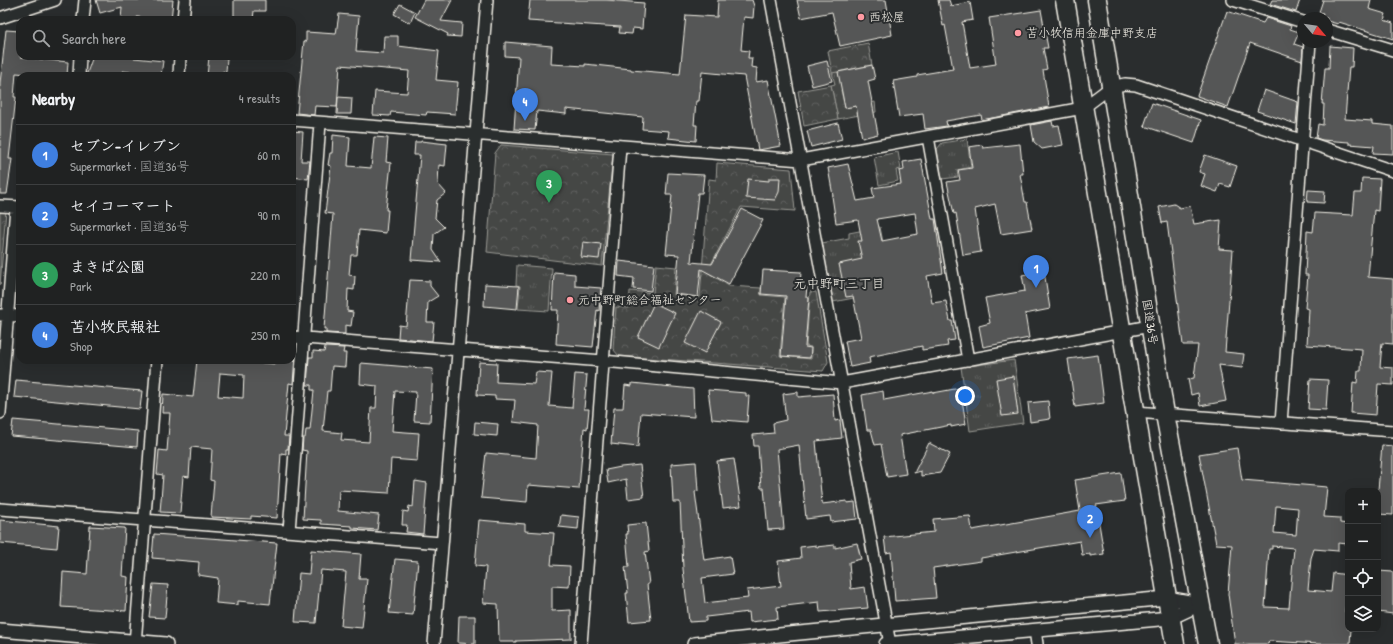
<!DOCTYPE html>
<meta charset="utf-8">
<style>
body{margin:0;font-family:"Patrick Hand","Klee One",sans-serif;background:#2d2f2f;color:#f1f3f6}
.controls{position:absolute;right:12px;bottom:12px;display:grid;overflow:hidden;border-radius:8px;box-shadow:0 4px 16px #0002}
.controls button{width:36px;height:36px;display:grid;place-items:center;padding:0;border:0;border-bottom:1px solid #3d3f40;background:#202222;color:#f1f3f6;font:20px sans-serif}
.compass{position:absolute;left:1297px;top:12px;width:36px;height:36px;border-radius:50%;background:#202222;box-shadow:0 4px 16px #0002;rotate:119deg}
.you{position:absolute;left:965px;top:396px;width:14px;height:14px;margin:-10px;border:3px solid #fff;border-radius:50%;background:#1a73e8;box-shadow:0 0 0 6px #1a73e833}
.badge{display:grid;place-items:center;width:26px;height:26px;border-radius:50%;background:#2563eb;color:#fff;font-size:13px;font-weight:700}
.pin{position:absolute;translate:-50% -33px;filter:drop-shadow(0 1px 2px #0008)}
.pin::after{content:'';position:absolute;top:21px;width:14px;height:12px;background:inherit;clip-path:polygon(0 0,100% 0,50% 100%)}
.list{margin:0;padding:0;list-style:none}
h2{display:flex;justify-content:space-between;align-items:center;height:52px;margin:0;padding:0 16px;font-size:17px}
h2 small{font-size:13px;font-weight:400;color:#a2a4a5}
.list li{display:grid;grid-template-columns:26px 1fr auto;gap:12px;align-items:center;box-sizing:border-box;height:60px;padding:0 16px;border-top:1px solid #3d3f40}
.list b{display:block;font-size:15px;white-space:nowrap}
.list p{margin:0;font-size:13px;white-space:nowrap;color:#a2a4a5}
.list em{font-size:13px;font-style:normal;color:#a2a4a5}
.icon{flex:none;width:22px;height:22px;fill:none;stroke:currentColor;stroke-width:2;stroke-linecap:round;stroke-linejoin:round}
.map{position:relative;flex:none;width:1393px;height:644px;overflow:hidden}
.search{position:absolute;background:#202222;box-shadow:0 4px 16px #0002;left:16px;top:16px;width:280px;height:44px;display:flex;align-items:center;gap:10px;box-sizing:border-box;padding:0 14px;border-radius:12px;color:#a2a4a5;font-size:15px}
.panel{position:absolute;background:#202222;box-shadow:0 4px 16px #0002;left:16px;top:72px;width:280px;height:292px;border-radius:12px}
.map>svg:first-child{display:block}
.grass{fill:url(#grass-tufts);stroke:#9c9c96}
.forest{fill:url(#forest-crowns);stroke:#9c9c96}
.building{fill:#555756;stroke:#f4f1e8;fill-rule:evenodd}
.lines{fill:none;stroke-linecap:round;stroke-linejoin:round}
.minor-casing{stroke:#f4f1e8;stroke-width:14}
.tertiary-casing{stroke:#f4f1e8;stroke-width:16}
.trunk-casing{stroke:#f4f1e8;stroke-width:21}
.minor{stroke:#2a2d2e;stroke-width:11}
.tertiary{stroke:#2a2d2e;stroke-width:13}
.trunk{stroke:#2a2d2e;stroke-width:18}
.poi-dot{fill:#ff9aa2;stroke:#2a2d2e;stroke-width:1.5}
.labels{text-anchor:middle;stroke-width:4;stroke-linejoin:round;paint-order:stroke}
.poi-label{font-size:12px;fill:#f4f1e8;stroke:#2a2d2e;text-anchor:start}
.street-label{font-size:12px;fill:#f4f1e8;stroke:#2a2d2e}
.neighbourhood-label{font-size:13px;fill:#f4f1e8;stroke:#2a2d2e}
</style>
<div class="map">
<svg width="1393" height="644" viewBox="0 0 1393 644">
<defs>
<pattern id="grass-tufts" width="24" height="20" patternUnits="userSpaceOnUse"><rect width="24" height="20" fill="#444645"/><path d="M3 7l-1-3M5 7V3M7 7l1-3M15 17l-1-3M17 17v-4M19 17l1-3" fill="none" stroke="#606160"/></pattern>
<pattern id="forest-crowns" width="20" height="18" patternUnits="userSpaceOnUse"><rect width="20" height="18" fill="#444645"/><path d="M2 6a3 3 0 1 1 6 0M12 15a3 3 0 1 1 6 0" fill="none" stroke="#606160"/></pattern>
</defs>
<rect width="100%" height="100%" fill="#2a2d2e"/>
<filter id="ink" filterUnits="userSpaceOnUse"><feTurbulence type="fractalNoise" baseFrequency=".025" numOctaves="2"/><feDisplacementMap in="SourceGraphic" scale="8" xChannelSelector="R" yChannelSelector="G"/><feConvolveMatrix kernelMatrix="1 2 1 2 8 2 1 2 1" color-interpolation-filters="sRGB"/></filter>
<g filter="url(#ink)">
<path class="grass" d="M846,70L850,88L841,90L845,108L875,102L876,112L838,119L831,85L835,84L832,73Z
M967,139L971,167L957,170L958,177L942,179L937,149L942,143Z
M898,152L901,169L896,170L898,181L879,185L874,157Z
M880,227L886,258L890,291L833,302L822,243L849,238V233Z
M517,265L552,268L549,311L518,309L520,286L516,285Z
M1014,360L1023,423L970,431L961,367Z"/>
<path class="forest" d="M868,43L872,65L832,73L828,51Z
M831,85L838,119L804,126L798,91Z
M501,145L613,154L602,266L487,252L495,153Z
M717,163L791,169L795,211L741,207L707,272L729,286L761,288V295L785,297L780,356L811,359V347L806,346L810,292H816L828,362L823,371L619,356L613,349L616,307L629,308L630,291L653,293L656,265L676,267L674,295L700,297L709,179L716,180Z
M0,210H6L0,285Z"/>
<path class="building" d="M96,0H173L171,20L137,17V20H121L122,7L100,13Z
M234,0H265V11H254L253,19L234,20Z
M424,0H452L441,21L462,23L461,37L447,36L448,34L415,17Z
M530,0H606L644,3L642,29L633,28L632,34L619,33L620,27L528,21Z
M718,0H752L754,6L753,18L744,17L741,50L749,51L748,58H752L751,67L757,68L756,82L768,80L781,146L758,150L744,76L702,72L699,101H696L694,125H697L696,141L668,138L669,131L642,129L643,117L566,109V114L537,111L535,130L514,129L519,57L505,56V42L552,46L551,64L585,66V64L631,69V70L680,74L686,15L717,17Z
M797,0H886L892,35L840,46L832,12L801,18Z
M938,0H949L951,6L970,2L973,20L962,22L970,68L996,64L989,18L1041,10L1048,48H1043L1047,69L1043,70L1049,107L982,120L981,115L946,121L947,126L925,129L923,114L899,117L893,81L917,77V75L953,69L945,25L943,26Z
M1272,0H1300L1296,12L1270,4Z
M1323,0H1371L1369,9L1386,14L1384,20L1393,23V39L1339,22L1338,24L1327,21V18H1322L1323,13L1319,12Z
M400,4L415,12L410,23L394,14Z
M1227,11L1263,23L1266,18L1291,26L1290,29L1299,32L1294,44L1303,47L1302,61L1250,43L1228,107L1197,96Z
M339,14L359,16L356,51L383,53L384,36H398V46L439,51L436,80L458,82L455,114L427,112L426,115L391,112L390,116L373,115L375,91L407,93L409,71L340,65L337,107L315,106L314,115L297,113L304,41L306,42V32L336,34Z
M6,30L20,31V57L68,62L67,76H49L16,73L14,97H16L9,159H12L7,194H0V83Z
M1330,46L1353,48L1352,67H1349L1345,119L1372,121V124L1393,126V154L1373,153L1374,146L1349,144V142L1322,140L1316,138L1318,124L1323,125L1324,104H1322L1325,68H1329Z
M93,56H124L135,57L134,58L163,61L161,75L122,71L121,76H86Z
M209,57L227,58L226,72L223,71L222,76H207Z
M827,61L832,81L812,86L807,66Z
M872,65L875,79L868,81L878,134L862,138L856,106L845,108L838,72Z
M1264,90L1298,102L1296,124L1257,111Z
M338,97L352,98L351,114H337Z
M1152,103L1201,120L1194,143L1144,126Z
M1052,121L1053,126L1059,125L1063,145L1042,149L1034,142L1031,125Z
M838,123L842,139L811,147L807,131Z
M292,131L303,132L301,161H310L308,179L292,177Z
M333,135L350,137L348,166L371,168L374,137L388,138L386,162L391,163L386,210H388L386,233L359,230L357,255H351L349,275L355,276L354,290L348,289L347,311L353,312L351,326L345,325V334L326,333V329H324L333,214L325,213L331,166L328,165L330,153H332Z
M421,141L447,144L445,166L439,165L438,184L446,193L437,200L435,218L444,227L434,234L433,250L441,262L411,260L420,155H414L415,142H421Z
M1020,144L1023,174H1020L1025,202H1027L1032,229L1001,234L995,204L975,209L981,252L963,255L956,213L954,214L947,182L960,180L958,170L972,168L969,147L982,145L983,148Z
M1205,155L1237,166L1230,187L1220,184L1217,192L1201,186L1205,174L1199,172Z
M921,159L932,219H935L943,273L927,276L932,303L946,301L950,321H952L955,340L947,341L948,346L922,350V346L869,357L870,363L850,367L845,341L861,338L853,296L846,297L839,264L862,259L858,241H862L858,220L836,223L832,196H833L828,168L848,164L857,201L874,198L872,188L901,184L899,171L904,170L903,162ZM915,213L918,234L882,241L877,219Z
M668,173L704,175L702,193H698L691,262L712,264L742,209L763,220L729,284L701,269L698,297L675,294L679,255L666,254L672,195H666Z
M769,178H780L779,192L775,200L746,198L748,179L769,181Z
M1362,178L1380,179L1378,211L1374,210L1368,277L1393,279V344L1382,343L1380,367L1393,368V385L1378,384L1376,415L1351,413L1353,382L1357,383L1358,371H1361L1362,349L1307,345L1309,309L1305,308L1308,275H1305L1307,231L1313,232L1315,213L1353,215L1355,193H1361Z
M1308,190L1325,191L1324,203L1307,202Z
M1174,204L1180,208L1190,206L1194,224L1221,220L1219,249L1233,250L1225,352L1244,354L1242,368L1219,365L1226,401L1200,406L1198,393L1191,395L1188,379L1194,378L1198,345H1183L1167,222L1162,223L1159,207Z
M583,242L601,244L599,259L581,257Z
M619,261L654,265L651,291L633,289L634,278L618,276Z
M763,270L801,272L800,286H807L806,297L809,298L805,347L811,348L810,358L781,356L786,296L761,294Z
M1044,271L1050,309L1025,314L1029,338L983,347L979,326L990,323L985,298L1025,291L1022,275Z
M554,272L575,274V286L601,288L599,311L597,310L593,347L556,344L558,310H552Z
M410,280L430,281V286L438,296L428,302L427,322H434L432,341L398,338L399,325L406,326Z
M485,284L519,286L517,309L484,306Z
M654,303L675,313L659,347L638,337Z
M701,311L721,322L705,353L685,343Z
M325,347L344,348L343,353H346L345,367L332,366L330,391H327L323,431L342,433L341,440L369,442L371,408H376L377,386L360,384L361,363L433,369L430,422L414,421L416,392L395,391L392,431L419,433L417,461L391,459L389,493L339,490L338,511L379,515L377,530L352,528V526L321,524V520L303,519L307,451L302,450L303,438H305L306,430H310L314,390H311V385H307L309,357H313V351L324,352Z
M1098,355L1104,403L1075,407L1068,359Z
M292,356H295L293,384L289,383L284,436H289L288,449H286V454L281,453L277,518L251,516V519L211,517L214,481L210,480L212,449L191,447L189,477L183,476L180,513L160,512L163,475L157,474L159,450L167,451L170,413H162L163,394L193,397L197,360H241V361L275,364V360H292ZM220,373L244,375L243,398L218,396Z
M479,362L497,363L496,382L534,384L536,372L552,373L549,406L572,408L575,374L587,375L584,409H589L587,429L584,428L579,489L528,485L527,502L481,498L486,453L536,458L538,425L513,422L515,400L495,399V396L477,395Z
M1013,376L1018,414L1002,416L996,379Z
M1310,379L1328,380L1326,410L1308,409Z
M16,380L142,391L140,409L14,397Z
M632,383L693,389L694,417L641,413L638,447L611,444L614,408H623L625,385L632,386Z
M960,388L966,424L951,427V425L900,435L906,474L887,477L881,444L875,445L871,430H867L862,395L883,391L884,400L933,391V393Z
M708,390L746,393V396H749L747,422L712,419Z
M798,392V397L833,394L835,421L840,420L842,438L816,441L822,504L847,501V503L855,502L857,519L831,522L830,516L806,519L799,445L777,449L784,529L768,530L764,488H761L758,446H754L753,435L774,433L773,423L786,420L783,394Z
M1048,401L1050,419L1030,422L1028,403Z
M13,420L138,431L137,447L11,436Z
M475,422L498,424L497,436L474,434Z
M929,443L950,454L940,473L921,476V471L914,473Z
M1382,445L1393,446V515L1378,514V490Z
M1237,448L1242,480L1327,487L1324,517L1340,518V523L1348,524V544L1338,543V551L1314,549L1311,558L1308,590L1331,592L1333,573L1348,575L1345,612H1348V629H1351L1350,644H1319L1269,641L1268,644H1235L1228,594L1232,545L1216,544L1199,454ZM1276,506L1298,508L1296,535L1274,533ZM1272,546L1294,548L1289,608L1265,607L1269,549H1272Z
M734,459L741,506L723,508L717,461Z
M696,462L698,491L695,492L704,560L730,556L733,574L702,578L705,603L748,598L747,590L781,586L778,561L801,558L800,547L816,545V547L835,545V548L857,543L861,559L849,562L851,589L865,587L868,608L820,612L819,602L777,607L778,619L750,622L749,612L706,617V621L689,622L683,569L680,502H673L671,464Z
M640,465L644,497L628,499L626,479L608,483L606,470L621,467Z
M1121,473L1125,501L1096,505L1104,554L1090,556V554L1082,555L1080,541L981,558V561L933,568L936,598L895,601L891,552L886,553L884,537L934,532L933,519L970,516L972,530L1080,511L1075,480Z
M415,481L427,483L423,534L406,532L407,525H402L403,511L408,512L409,506L413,507Z
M561,515L579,517L578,529L559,527Z
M0,520L59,526L57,548L0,543Z
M479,520L525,524V531L554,533L551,565L570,566L569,587L552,586V611L571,610V639L516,641V642H499L498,604L483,603L486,567L475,566Z
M646,523L649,551L645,552L649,584H647L651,620L629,622L626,593H628L625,567H629L626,534H628L627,525Z
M90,526L125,528L122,576L128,577L126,611L61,607L63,572L87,574Z
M154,534L277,543L270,604L238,601V605L216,603L218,578L198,575L199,562L152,558Z
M311,550L361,554L359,579H367L362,628L341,626L346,572L321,570L316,623L295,622L299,573L309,574Z
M395,559L418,561L413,615L389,613Z
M1378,571L1393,572V614L1378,612Z
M153,584L168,585L165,618L149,617Z
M459,616H475V644L458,643Z"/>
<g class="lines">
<g class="minor-casing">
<path id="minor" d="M771,0L890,644
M1233,0L1303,22
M0,18L55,0
M83,20L85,0
M183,20L185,0
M1327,30L1393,50
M79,76L80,56
M179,76L180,56
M292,120L801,160L1083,108L1111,87L1125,84L1136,85L1393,171
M928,137L968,360
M0,206L20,207
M0,315L20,316
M292,337L603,361L842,383L1150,326
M1135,412L1393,431
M0,413L16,207
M1281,423L1310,42
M0,509L442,543
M289,531L320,123
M1035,630L1037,644
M135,644L157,360
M434,644L487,0
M581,644L620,147"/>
</g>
<g class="tertiary-casing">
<path id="tertiary" d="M0,630L166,644
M694,644L789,634L1167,598L1200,604
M886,644L1170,618L1200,604"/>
</g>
<g class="trunk-casing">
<path id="trunk" d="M1065,0L1175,644
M1097,0L1165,414L1208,644"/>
</g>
<use href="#minor" class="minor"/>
<use href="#tertiary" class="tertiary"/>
<use href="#trunk" class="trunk"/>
</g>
</g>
<g class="poi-dot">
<circle cx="861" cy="17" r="4"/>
<circle cx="1018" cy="33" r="4"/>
<circle cx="570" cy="300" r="4"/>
</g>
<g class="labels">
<g class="poi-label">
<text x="869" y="21">西松屋</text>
<text x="1026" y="37">苫小牧信用金庫中野支店</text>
<text x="578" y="304">元中野町総合福祉センター</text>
</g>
<g class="street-label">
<text transform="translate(1150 322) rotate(81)" y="4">国道36号</text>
</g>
<g class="neighbourhood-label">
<text x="839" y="288">元中野町三丁目</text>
</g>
</g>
</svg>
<div class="controls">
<button>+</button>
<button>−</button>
<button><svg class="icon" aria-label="locate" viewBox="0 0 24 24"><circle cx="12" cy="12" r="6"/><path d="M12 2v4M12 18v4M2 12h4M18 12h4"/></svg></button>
<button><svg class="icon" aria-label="layers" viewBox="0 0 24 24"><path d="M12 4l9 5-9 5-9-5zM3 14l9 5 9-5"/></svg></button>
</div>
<svg class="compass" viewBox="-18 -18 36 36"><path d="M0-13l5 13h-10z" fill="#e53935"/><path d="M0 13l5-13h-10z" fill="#a2a4a5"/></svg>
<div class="you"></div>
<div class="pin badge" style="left:1036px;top:288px;background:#3f7fe0">1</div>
<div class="pin badge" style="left:1090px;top:538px;background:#3f7fe0">2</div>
<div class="pin badge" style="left:549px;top:203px;background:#2e9e5b">3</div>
<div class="pin badge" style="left:525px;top:121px;background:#3f7fe0">4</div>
<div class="search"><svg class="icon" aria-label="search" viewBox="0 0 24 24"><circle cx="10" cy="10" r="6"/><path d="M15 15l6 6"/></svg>Search here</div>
<section class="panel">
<h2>Nearby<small>4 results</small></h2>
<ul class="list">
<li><span class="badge" style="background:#3f7fe0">1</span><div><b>セブン-イレブン</b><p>Supermarket · 国道36号</p></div><em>60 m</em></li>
<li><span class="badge" style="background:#3f7fe0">2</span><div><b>セイコーマート</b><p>Supermarket · 国道36号</p></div><em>90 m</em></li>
<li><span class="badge" style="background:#2e9e5b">3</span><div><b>まきば公園</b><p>Park</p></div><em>220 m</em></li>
<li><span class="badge" style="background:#3f7fe0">4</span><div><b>苫小牧民報社</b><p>Shop</p></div><em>250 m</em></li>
</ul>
</section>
</div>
